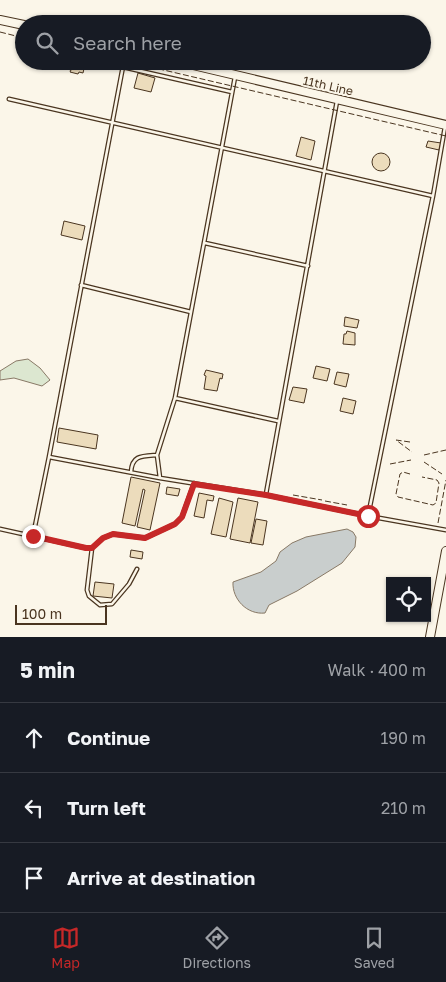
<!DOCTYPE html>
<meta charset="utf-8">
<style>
body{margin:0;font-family:"Golos Text",sans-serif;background:#20242c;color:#f1f3f6}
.controls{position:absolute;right:15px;bottom:15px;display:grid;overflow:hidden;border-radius:0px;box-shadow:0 1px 4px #0004}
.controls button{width:45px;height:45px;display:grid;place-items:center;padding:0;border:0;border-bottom:1px solid #363941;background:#171b24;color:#f1f3f6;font:25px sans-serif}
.scale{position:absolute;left:15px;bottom:12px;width:92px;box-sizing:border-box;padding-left:5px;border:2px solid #4a3520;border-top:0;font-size:14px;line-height:18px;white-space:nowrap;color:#4a3520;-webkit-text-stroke:4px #fbf6e9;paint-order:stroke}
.stop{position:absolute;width:15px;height:15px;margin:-11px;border:4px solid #c62828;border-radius:50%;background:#fff}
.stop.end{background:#c62828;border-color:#fff;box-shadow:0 1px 5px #0008}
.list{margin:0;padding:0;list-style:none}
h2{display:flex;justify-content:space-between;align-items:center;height:65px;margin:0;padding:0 20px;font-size:21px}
h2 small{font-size:16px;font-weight:400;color:#9ea1a6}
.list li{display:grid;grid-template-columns:32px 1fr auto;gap:15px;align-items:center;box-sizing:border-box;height:70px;padding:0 20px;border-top:1px solid #363941}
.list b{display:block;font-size:19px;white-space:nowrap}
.list em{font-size:16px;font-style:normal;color:#9ea1a6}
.icon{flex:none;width:28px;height:28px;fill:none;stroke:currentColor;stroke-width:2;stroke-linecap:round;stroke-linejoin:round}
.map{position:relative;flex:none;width:446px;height:637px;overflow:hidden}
.search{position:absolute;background:#171b24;box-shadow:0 1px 4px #0004;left:15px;right:15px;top:15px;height:55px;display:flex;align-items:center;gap:12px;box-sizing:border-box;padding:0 18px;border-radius:28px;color:#9ea1a6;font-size:19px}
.sheet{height:275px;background:#171b24}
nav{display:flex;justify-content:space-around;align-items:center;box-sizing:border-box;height:70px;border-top:1px solid #363941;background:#171b24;font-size:14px;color:#9ea1a6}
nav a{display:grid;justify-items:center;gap:2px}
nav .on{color:#c62828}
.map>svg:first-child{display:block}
.green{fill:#dce7d0;stroke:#887966}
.water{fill:#c9cecd;stroke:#887966}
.building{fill:#ecdcbc;stroke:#4a3520}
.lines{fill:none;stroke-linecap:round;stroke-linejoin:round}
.lane-casing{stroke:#4a3520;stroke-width:5}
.secondary-casing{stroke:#4a3520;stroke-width:10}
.lane{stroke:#fbf6e9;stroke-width:2.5}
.secondary{stroke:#fbf6e9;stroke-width:8}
.fence{stroke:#4a3520;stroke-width:1;stroke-dasharray:6 2.5;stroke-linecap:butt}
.route{stroke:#c62828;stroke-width:6}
.labels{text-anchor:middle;stroke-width:4;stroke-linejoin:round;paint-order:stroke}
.street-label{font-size:12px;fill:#4a3520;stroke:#fbf6e9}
</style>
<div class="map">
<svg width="446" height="637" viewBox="0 0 446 637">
<rect width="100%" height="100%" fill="#fbf6e9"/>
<path class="green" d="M28,359L40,368L50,380L42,386L14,378L0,380V371L16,361Z"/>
<path class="water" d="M347,529L353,532L356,537L355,547L342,563L297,591L269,605L265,613C247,615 232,599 233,582L261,572L276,561L280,552L292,543L306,537Z"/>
<path class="building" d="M69,61L85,64L83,73L79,72L78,74L70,72L71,70L67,69Z
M138,73L155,78L151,92L134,88Z
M301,137L315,141L311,160L296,156Z
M428,141L441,143L439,150L426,147Z
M372 162a9 9 0 1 1 18 0a9 9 0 1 1-18 0Z
M64,221L85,226L82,240L61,235Z
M345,317L359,320L357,328L344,326Z
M347,331L355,333V345L343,344L344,334H346Z
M316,366L330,369L327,381L313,378Z
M206,370L223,374L222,379L220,378L217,391L204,389L206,376L204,375Z
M337,372L349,374L346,387L334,384Z
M293,387L307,389L304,403L289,400Z
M343,398L356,401L353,414L340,411Z
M59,428L98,435L96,449L57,442Z
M131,477L160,483L150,530L137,527L145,490L143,489L135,526L122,523Z
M167,487L180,489L178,496L166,494Z
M199,493L214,496L213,501L207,500L204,518L194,516Z
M219,498L233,502L226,537L211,534Z
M238,498L258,502L250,543L230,539Z
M256,519L267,521L263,545L251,543Z
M131,550L143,552L142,559L130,557Z
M95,582L114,584L112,598L93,596Z"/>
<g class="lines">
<g class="lane-casing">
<path id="lane" d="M124,61L49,457L160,478L266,495L368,516
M123,67L232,92
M9,99L433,196
M445,127L433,196L368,516L446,530
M205,243L308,266
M81,285L191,312
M175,398L278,421
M157,455L160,478
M131,472C132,455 142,456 157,455L175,398L235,77
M266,494L337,101
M0,529L86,548H92L103,538L113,534L145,538L175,524L182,517L194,483
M33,536L49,457
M92,548L87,590L89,596L100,605L112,604L129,584L137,569"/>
</g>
<g class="secondary-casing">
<path id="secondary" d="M0,20L24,25
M176,61L446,125
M430,637L446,551"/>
</g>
<use href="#lane" class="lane"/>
<use href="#secondary" class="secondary"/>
<path class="fence" d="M0,32L24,38
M125,61L446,136
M410,442L396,440L412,452
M424,455L446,450
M424,462L442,474
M390,464L411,460
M410,474L403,472L400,474L396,494L398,497L433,505L436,503L439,483L437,480L422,477
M293,495L322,500
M325,501L347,505
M438,523L446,480"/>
</g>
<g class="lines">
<path class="route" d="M33,536L86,548H92L103,538L113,534L145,538L175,524L182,517L194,484L266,495L368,516"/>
</g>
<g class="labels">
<g class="street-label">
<text transform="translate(328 86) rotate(13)" y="4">11th Line</text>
</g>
</g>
</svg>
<div class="controls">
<button><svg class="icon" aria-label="locate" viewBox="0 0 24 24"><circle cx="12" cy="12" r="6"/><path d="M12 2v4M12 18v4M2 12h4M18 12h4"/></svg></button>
</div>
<div class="scale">100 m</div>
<div class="stop" style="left:368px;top:516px"></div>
<div class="stop end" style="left:33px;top:536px"></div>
<div class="search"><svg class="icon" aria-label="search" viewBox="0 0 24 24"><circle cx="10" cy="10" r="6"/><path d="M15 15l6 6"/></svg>Search here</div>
</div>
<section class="sheet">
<h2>5 min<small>Walk · 400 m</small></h2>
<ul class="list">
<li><svg class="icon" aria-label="ahead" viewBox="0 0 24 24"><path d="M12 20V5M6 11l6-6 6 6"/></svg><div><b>Continue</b></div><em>190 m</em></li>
<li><svg class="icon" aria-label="left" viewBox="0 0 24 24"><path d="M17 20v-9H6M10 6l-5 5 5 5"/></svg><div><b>Turn left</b></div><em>210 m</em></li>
<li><svg class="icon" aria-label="arrive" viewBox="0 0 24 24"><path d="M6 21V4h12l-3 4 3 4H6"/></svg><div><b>Arrive at destination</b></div></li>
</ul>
</section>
<nav>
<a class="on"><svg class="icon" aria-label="map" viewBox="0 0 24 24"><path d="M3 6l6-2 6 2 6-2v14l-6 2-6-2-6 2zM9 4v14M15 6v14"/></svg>Map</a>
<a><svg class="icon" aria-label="directions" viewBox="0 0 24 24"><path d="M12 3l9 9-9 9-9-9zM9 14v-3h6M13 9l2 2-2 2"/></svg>Directions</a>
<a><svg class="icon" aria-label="saved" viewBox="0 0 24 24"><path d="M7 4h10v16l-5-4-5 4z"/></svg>Saved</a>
</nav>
